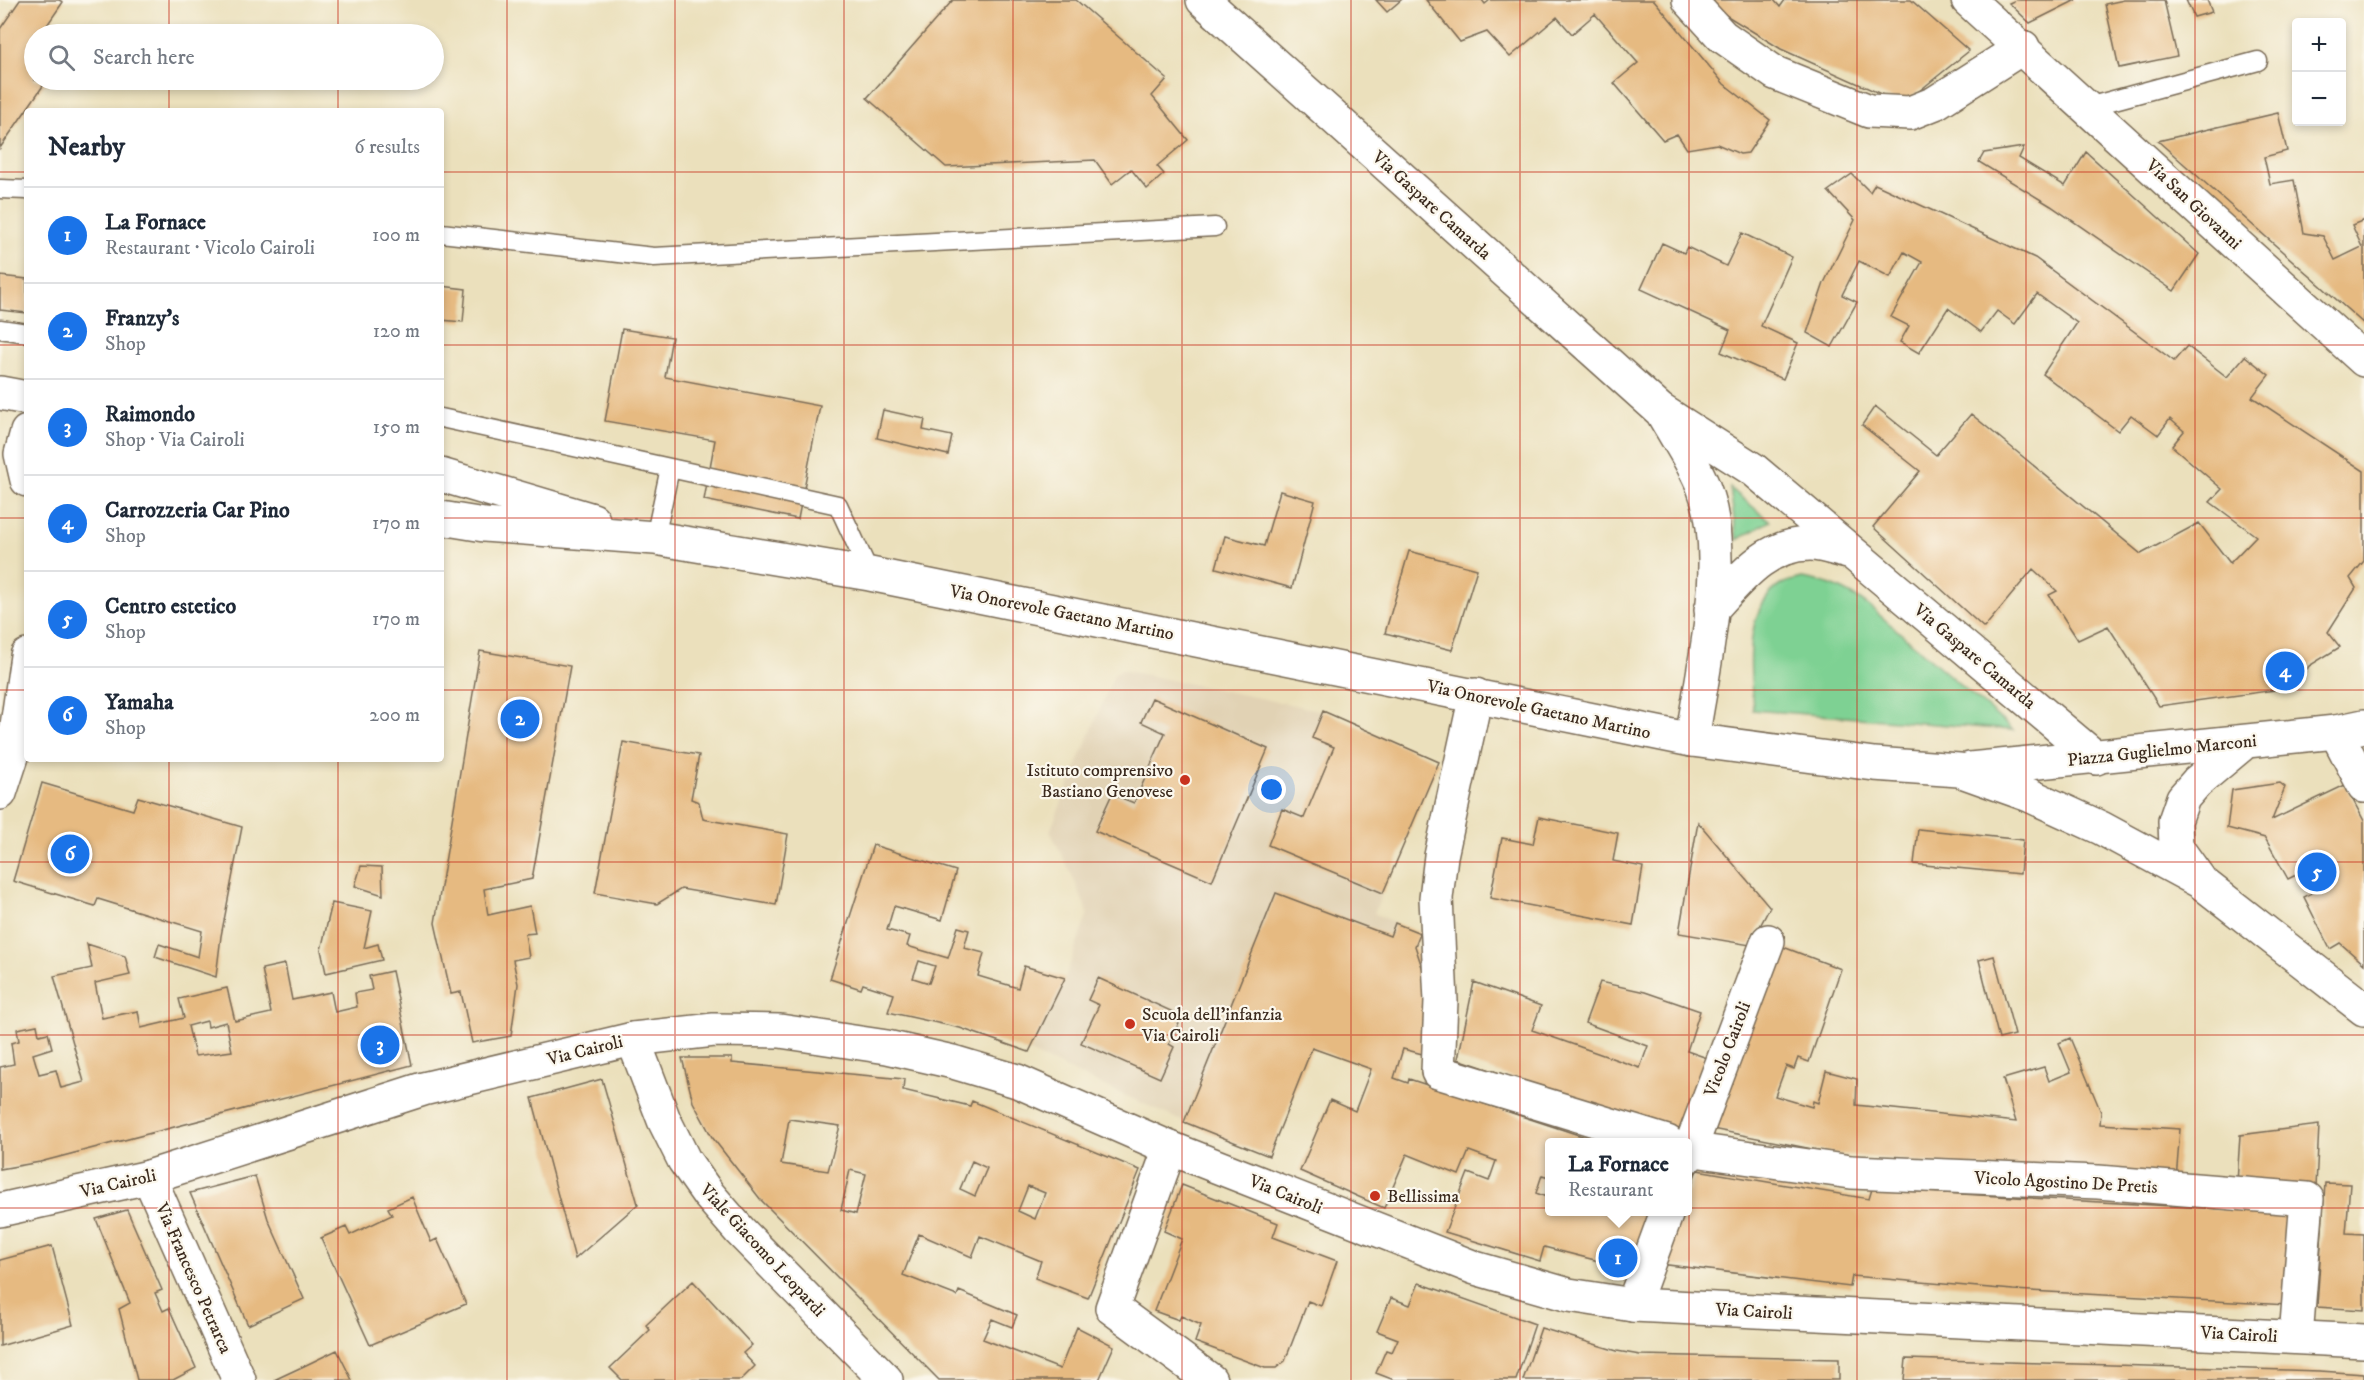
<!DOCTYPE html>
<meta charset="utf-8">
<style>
body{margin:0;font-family:"IM FELL DW Pica",serif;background:#f6f6f7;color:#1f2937}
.controls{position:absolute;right:18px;top:18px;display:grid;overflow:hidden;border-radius:6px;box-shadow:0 3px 9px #0003}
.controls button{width:54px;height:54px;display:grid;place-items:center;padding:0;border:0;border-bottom:2px solid #e0e1e3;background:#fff;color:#1f2937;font:30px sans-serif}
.you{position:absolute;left:1272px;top:790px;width:21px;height:21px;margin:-15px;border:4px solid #fff;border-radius:50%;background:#1a73e8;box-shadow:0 0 0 9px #1a73e833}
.badge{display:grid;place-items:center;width:39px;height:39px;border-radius:50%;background:#1a73e8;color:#fff;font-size:20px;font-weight:700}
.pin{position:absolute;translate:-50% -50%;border:3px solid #fff;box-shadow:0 2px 6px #0006}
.popup{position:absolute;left:1545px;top:1138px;width:147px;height:78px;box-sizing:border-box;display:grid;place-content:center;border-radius:6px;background:#fff;filter:drop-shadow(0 2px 4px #0005);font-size:20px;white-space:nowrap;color:#747a83}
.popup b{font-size:22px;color:#1f2937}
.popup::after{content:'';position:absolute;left:50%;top:100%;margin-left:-12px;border:12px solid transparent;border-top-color:#fff}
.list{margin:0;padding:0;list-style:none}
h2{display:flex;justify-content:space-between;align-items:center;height:78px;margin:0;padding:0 24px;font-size:26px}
h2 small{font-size:20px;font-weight:400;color:#747a83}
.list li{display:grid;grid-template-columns:39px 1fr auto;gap:18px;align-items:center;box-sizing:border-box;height:96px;padding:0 24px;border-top:2px solid #e0e1e3}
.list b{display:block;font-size:22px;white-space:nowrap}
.list p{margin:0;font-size:20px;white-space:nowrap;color:#747a83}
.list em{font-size:20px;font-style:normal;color:#747a83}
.icon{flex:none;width:33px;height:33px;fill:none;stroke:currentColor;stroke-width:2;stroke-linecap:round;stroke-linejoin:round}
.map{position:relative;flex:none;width:2364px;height:1380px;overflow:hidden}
.search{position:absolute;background:#fff;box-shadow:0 3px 9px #0003;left:24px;top:24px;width:420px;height:66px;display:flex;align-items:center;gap:15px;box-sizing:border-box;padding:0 21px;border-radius:33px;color:#747a83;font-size:22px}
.panel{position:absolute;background:#fff;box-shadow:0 3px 9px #0003;left:24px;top:108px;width:420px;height:654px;border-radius:6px}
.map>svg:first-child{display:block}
.built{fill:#e1d2b4}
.green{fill:#7ed193;stroke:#5c7e58;stroke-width:1.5}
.building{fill:#e6ba81;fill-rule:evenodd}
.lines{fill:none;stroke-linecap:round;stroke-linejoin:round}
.service-casing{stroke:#796a55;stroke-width:21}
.minor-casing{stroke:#796a55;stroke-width:36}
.tertiary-casing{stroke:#796a55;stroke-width:36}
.primary-casing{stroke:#796a55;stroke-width:36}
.service{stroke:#fff;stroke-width:18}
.minor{stroke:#fff;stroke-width:33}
.tertiary{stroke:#fff;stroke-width:33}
.primary{stroke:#fff;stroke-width:33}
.grid{fill:none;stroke:#c8321e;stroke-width:1.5;stroke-opacity:0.55}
.poi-dot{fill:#c8321e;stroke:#fbf7ec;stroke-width:2}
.labels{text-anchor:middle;stroke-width:4.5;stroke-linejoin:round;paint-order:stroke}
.street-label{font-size:18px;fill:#3b2a1e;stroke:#fbf7ec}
.poi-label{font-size:18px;fill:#3b2a1e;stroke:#fbf7ec;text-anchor:start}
</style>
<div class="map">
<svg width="2364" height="1380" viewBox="0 0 2364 1380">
<rect width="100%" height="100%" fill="#fbf7ec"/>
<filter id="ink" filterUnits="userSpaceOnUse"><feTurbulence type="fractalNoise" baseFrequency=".0167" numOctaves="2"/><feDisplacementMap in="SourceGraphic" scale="12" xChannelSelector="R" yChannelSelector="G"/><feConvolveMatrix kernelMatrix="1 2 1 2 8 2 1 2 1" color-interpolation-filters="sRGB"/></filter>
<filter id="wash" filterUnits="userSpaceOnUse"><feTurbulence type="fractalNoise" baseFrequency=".008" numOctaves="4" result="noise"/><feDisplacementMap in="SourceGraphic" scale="24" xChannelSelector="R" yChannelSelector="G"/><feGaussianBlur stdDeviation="1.35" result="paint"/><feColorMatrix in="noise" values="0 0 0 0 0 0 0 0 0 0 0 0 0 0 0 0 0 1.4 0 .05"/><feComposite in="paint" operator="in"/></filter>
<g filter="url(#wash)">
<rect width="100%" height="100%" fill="#ebe0bc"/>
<path class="built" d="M1122,670L1323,711L1439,762L1374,913L1395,923L1390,936L1276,893L1184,1122L1029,1052L1065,978L1088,913L1072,875L1050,831L1114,675Z"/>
<path class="green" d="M1730,488L1770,521L1737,540Z
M1802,578C1829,582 1847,590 1869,606L2013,730L1753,710C1751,671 1741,606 1784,583C1789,581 1796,580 1802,578Z"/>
<g id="blocks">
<path class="building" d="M20,0H59L63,2L41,34H34V45L31,50L34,52V80H47L0,148V29Z
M953,0H1076L1167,79L1152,96L1188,140L1157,166L1164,174L1147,189L1131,169L1112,184L1095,160L946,167L867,98Z
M1376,0H1401L1387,12Z
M1426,0H1482L1485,4L1490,0H1654L1724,84L1770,120L1748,153L1740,154L1717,144L1687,149L1677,134L1663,140L1614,83L1638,63L1595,14L1572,34L1557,17L1510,57L1487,32L1460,42Z
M1711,0H1774L1780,7L1785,0H1911L1969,51L1903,104L1781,49L1716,9Z
M2016,0H2076L2030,23L2009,3Z
M2124,0H2164L2177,56L2119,68L2105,4Z
M2186,0H2207L2212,12L2194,17Z
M2278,113L2287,151L2264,157L2270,184L2294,180L2304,233L2323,236L2335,260L2362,247L2352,225L2364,220V324L2158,141Z
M2024,147L2019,158L2065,186L2086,152L2199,254L2174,291L2051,206L1979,162L1984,153Z
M1852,174L1870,192L1875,184L2035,258L2174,361L2187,346L2227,377L2245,356L2269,375L2252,397L2364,471V561L2350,578L2356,588L2328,632L2340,647L2309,666L2297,687L2159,706L2108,626L2078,640L2049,595L2057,591L2033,569L1984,628L1873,527L1920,471L1862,425L1875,406L1936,455L1971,414L2141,554L2199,523L2230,563L2256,536L2210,502L2222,489L2172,446L2184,431L2170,419L2158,435L2131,415L2118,431L2043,374L2077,323L2037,294L2015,324L1997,311L1981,332L1948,308L1919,353L1900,342L1909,326L1891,317L1922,262L1904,252L1890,277L1859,261L1842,295L1857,302L1832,347L1807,333L1824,283L1855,220L1828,191Z
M1742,233L1792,257L1761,326L1798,343L1783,379L1721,352L1730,330L1641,289L1662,243L1684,253L1687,247L1726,266Z
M0,276L27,279V313L0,310Z
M441,286L466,289L463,322L441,320Z
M622,329L672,337L665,377L820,406L798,519L704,500L715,440L605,421Z
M883,410L925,419L923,430L952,436L948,455L877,438Z
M1280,491L1315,501L1292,588L1216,568L1225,536L1264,546Z
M1409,551L1477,569L1452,650L1385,633Z
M480,651L570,666L532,879L484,889L488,915L530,906L535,933L525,934L529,957L513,960L518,984L511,1036L472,1043L461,992L451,994L435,923Z
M1152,698L1268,749L1212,881L1095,831L1112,794L1134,803L1165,733L1141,722Z
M1323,711L1439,762L1383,893L1268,845L1282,809L1304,818L1334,747L1312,738Z
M623,742L699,755L691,799L699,802L703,819L788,834L776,905L681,889L657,904L595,893Z
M42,783L133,810L138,797L242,827L221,936L216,977L155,957L159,944L198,957L202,931L98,899L95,906L13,881Z
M2280,783L2285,787L2272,820L2345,785L2364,821V964L2340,943L2330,949L2304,897L2314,892L2304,871L2288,879L2265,838L2227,828L2232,790Z
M1539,817L1618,833L1613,861L1643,867L1633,925L1490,898L1502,838L1533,844Z
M1698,822L1770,907L1750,945L1679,933Z
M1918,829L2023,840L2020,874L1914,864Z
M873,845L956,871L942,920L894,906L887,930L910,936L907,946L948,958L958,927L969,930L964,948L984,953L978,976L1018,988L1024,966L1065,978L1029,1052L960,1028L888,1012L894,994L863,984L861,989L830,979ZM919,961L935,966L929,983L913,978Z
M361,866L382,867L383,895L355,886Z
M1276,893L1390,936L1395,923L1420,933L1415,946L1432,997L1430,1056L1403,1049L1394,1078L1408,1083L1409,1079L1600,1142H1549V1177L1542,1175L1536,1193L1549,1198V1212H1652L1630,1269L1544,1247L1540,1261L1445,1232L1468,1173L1489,1181L1496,1161L1469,1151L1459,1175L1407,1154L1384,1208L1300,1171L1330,1100L1355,1111L1371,1069L1312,1048L1269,1156L1184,1122Z
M332,903L372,911L364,948L378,944L382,960L326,973L321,950Z
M87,944L125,956L130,975L95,983L102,1018L138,1011L141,1028L184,1018L179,999L227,988L235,1021L271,1013L262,969L285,964L292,1000L331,992L335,1012L357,1007L355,993L372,990L369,976L392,971L412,1065L40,1162L0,1169V1067L14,1064L11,1043L19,1041L17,1029L37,1025L39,1035L48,1033L52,1048L33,1054L39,1074L56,1070L61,1088L84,1082L54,976L92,968ZM207,1021L208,1027L226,1022L232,1051L195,1056L188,1026Z
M1778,945L1841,969L1809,1062L1798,1058L1794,1069L1786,1066L1775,1096L1812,1107L1813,1101L1818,1103L1826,1071L1857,1079L1856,1105L2016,1122L2003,1079L2044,1067L2049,1081L2071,1072L2059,1043L2070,1038L2101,1112L2100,1124L2180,1129L2176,1180L2008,1170L1837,1154L1712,1129Z
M1994,956L2015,1035L1999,1039L1979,960Z
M1098,978L1182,1016L1169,1044L1174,1047L1160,1078L1081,1043L1099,1005L1088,1000Z
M1474,982L1541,1006L1532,1030L1640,1068L1648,1046L1585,1023L1600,982L1645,992L1700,1011L1687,1051L1710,1059L1683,1135L1458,1059Z
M682,1058H732V1063L904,1079L903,1090L970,1106L972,1101L1140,1170L1088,1298L1035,1278L1041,1261L980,1236L972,1257L919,1234L903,1275L957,1296L959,1291L1017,1315L1012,1327L992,1319L983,1339L1060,1369L1077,1327L1114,1346L1099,1380H939L761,1200L712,1137L693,1102ZM789,1119L840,1126L828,1171L781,1164ZM972,1161L987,1168L975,1196L960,1189ZM850,1170L866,1174L856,1214L841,1210ZM1028,1186L1045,1193L1035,1219L1018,1211Z
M602,1079L638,1204L575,1259L532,1098Z
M2319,1125L2316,1187L2237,1183L2240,1135Z
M1697,1170L1869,1199L1872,1189L2294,1213L2288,1305L2013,1290L1852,1276L1850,1287L1660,1264L1681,1212H1687V1195Z
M255,1176L268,1219L304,1299L248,1325L190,1193Z
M2325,1183L2350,1184L2346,1233L2364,1234V1310L2317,1307Z
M1182,1185L1278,1223L1273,1237L1337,1261L1321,1306L1308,1301L1285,1361L1276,1368H1265L1195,1342L1201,1325L1181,1316L1179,1320L1154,1311L1182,1239L1164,1231Z
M412,1197L431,1242L437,1239L466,1304L370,1345L321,1238L346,1227L350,1235L392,1215L388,1208Z
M127,1210L162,1290L155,1293L163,1311L169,1308L196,1368L173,1380H137L119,1309L130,1303L96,1219Z
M52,1246L73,1325L0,1346V1260Z
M693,1281L752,1345L743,1353L755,1366L741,1380H622L610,1368L650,1330L646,1325Z
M1419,1283L1535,1324L1516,1380H1394L1376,1373L1386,1350L1392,1352L1398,1339L1377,1331L1391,1298L1410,1305Z
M1541,1328L1617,1351L1640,1355L1839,1359V1380H1523Z
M337,1350L352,1380H274L304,1366Z
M1906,1359L2320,1371L2364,1374V1380H1904Z"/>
</g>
</g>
<g filter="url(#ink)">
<use href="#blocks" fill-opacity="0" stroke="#796a55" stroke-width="1.5"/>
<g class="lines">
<g class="service-casing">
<path id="service" d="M2088,107L2258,61
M0,189L27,190
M441,233L654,257L1215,227
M0,329L27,333
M441,418L670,468
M655,538L670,468L838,505L870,574"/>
</g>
<g class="minor-casing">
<path id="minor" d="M1203,0L1660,410L1754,470L2096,758
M1689,0L1722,36L1775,73L1869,111L1910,113L1935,103L2023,47
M1663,414C1676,437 1693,461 1703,486C1731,557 1703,666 1692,740
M1711,610C1739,580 1765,544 1810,544C1823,544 1839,550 1852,553
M1476,695L1441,856L1436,898L1441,1001L1438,1072L1667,1142
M2336,732L2364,786
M633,1039L664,1120L684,1160L708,1194L740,1231L886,1380
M1170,1148L1112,1308L1210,1380
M1687,1149L1851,1172L2098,1182L2307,1199L2296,1337
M1687,1157L1768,941
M149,1177L239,1380
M1633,1305L1667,1212"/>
</g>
<g class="tertiary-casing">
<path id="tertiary" d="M1968,0L2364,360
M14,746L27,656
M0,793L22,726
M0,1210L149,1177L423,1089L633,1039L714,1030L780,1031L887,1047L953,1062L1017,1081L1170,1148L1475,1268L1569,1295L1633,1305L2364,1341"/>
</g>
<g class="primary-casing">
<path id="primary" d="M0,393L27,398
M27,432L21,454L27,480
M441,475L593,520
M441,518L484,525L655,538L870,574L1692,740L1874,764L1959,770L2029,795L2101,828L2201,882L2364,1009
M1970,769L2336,732L2364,726
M2199,879L2176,847L2175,821L2183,798L2197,782L2246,741"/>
</g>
<use href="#service" class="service"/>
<use href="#minor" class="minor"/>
<use href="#tertiary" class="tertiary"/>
<use href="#primary" class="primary"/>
</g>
</g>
<path class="grid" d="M169,0V34M338,0V34M507,0V1380M675,0V1380M844,0V1380M1013,0V1380M1182,0V1380M1351,0V1380M1520,0V1380M1689,0V1380M1857,0V1380M2026,0V1380M2195,0V1380M169,80V111M338,80V111M0,172H27M441,172H2364M0,345H27M441,345H2364M0,518H27M441,518H2364M0,690H27M441,690H2364M169,759V1380M338,759V1380M0,862H2364M0,1035H2364M0,1208H2364"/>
<g class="poi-dot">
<circle cx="1185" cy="780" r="6"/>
<circle cx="1130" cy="1024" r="6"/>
<circle cx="1375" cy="1196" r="6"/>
</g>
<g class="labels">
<g class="street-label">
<text transform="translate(2194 204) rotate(43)" y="6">Via San Giovanni</text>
<text transform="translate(1432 205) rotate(42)" y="6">Via Gaspare Camarda</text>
<text transform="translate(1062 612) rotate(11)" y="6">Via Onorevole Gaetano Martino</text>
<text transform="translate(1975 656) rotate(40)" y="6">Via Gaspare Camarda</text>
<text transform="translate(1539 709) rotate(12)" y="6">Via Onorevole Gaetano Martino</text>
<text transform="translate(2162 750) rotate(-6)" y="6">Piazza Guglielmo Marconi</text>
<text transform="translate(1727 1049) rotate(-69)" y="6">Vicolo Cairoli</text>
<text transform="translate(585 1050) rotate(-14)" y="6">Via Cairoli</text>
<text transform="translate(2066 1182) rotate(3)" y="6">Vicolo Agostino De Pretis</text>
<text transform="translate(118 1183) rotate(-13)" y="6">Via Cairoli</text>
<text transform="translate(1286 1194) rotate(22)" y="6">Via Cairoli</text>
<text transform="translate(763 1250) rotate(47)" y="6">Viale Giacomo Leopardi</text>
<text transform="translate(194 1278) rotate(66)" y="6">Via Francesco Petrarca</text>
<text transform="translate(1754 1311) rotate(3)" y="6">Via Cairoli</text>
<text transform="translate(2239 1334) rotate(3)" y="6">Via Cairoli</text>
</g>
<g class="poi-label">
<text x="1173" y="776" text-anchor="end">Istituto comprensivo<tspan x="1173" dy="21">Bastiano Genovese</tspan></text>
<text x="1142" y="1020">Scuola dell'infanzia<tspan x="1142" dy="21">Via Cairoli</tspan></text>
<text x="1387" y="1202">Bellissima</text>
</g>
</g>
</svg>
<div class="controls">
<button>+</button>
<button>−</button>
</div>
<div class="you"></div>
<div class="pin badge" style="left:1618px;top:1258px">1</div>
<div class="popup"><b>La Fornace</b>Restaurant</div>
<div class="pin badge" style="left:520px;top:719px">2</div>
<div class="pin badge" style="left:380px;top:1045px">3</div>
<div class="pin badge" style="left:2285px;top:671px">4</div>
<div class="pin badge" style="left:2317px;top:872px">5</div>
<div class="pin badge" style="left:70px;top:854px">6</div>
<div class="search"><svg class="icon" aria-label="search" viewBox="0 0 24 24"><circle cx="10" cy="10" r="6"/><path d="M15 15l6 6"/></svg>Search here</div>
<section class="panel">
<h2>Nearby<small>6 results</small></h2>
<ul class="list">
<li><span class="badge">1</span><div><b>La Fornace</b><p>Restaurant · Vicolo Cairoli</p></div><em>100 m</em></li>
<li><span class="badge">2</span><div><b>Franzy's</b><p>Shop</p></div><em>120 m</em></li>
<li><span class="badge">3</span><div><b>Raimondo</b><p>Shop · Via Cairoli</p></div><em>150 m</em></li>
<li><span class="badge">4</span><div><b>Carrozzeria Car Pino</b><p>Shop</p></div><em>170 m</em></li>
<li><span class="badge">5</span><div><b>Centro estetico</b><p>Shop</p></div><em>170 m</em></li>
<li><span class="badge">6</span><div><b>Yamaha</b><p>Shop</p></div><em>200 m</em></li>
</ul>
</section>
</div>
